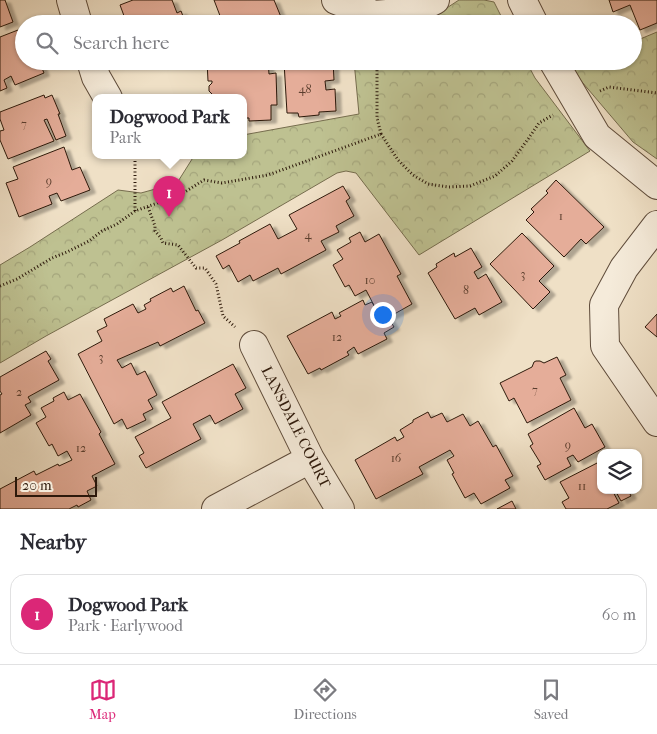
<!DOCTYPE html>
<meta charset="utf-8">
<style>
body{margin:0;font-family:"IM FELL French Canon",serif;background:#f2f2f3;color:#2b2b33}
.controls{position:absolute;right:15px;bottom:15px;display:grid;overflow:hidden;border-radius:10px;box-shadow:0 1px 4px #0004}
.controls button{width:45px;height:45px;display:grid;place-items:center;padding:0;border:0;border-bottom:1px solid #e1e1e2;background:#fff;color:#2b2b33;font:25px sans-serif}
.scale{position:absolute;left:15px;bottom:12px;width:82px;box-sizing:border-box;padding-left:5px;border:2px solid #2d190b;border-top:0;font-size:14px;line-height:18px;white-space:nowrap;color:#2d190b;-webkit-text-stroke:4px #f5ebda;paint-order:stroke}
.you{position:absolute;left:382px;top:314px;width:18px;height:18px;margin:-12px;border:4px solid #fff;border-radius:50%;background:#1a73e8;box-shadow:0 0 0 8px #1a73e833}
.badge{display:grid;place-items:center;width:32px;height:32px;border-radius:50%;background:#db2777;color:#fff;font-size:16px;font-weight:700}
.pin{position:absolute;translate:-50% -41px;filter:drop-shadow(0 1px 2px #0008)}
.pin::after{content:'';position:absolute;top:26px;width:18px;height:15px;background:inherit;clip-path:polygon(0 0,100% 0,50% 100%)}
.popup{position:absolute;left:92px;top:94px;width:155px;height:65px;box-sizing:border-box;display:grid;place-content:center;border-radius:10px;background:#fff;filter:drop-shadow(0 1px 4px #0005);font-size:16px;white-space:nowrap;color:#7c7c81}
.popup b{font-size:19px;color:#2b2b33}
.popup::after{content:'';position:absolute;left:50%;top:100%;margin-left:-10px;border:10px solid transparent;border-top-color:#fff}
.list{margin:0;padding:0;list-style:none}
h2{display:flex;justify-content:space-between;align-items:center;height:65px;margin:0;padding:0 20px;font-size:21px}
h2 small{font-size:16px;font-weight:400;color:#7c7c81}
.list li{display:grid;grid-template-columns:32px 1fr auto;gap:15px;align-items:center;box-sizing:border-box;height:80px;margin:0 10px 10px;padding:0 10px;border:1px solid #e1e1e2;border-radius:15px}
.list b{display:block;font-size:19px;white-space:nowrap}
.list p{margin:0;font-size:16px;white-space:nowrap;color:#7c7c81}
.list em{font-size:16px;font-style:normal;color:#7c7c81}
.icon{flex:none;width:28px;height:28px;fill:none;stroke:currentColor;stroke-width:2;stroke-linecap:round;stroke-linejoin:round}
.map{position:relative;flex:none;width:657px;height:509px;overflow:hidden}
.search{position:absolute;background:#fff;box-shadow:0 1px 4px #0004;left:15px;right:15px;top:15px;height:55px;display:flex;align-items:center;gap:12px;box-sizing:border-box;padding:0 18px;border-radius:28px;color:#7c7c81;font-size:19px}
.sheet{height:155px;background:#fff}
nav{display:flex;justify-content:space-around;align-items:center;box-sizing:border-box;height:70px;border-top:1px solid #e1e1e2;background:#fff;font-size:14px;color:#7c7c81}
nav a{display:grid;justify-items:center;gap:2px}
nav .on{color:#db2777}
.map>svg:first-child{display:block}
.park{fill:url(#park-crowns);stroke:#766d4e}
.building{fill:#e5ad99;stroke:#2d190b;filter:url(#shadow)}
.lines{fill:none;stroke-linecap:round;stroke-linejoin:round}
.minor-casing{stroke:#5e4b3a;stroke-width:30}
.path{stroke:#2d190b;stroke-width:3;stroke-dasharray:1 2.5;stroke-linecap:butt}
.minor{stroke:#f5ebda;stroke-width:28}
.labels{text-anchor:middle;stroke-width:4.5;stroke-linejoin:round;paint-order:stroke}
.number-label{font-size:12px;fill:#5b3e2e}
.street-label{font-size:15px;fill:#2d190b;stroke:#f5ebda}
</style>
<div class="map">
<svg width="657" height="509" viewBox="0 0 657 509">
<defs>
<pattern id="park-crowns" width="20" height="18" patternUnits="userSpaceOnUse" patternTransform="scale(1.25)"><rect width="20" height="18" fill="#bec191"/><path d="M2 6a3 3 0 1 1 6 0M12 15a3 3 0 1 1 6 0" fill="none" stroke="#a4a57c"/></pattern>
<filter id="shadow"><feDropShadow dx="5.5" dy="3" stdDeviation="1" flood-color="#0004"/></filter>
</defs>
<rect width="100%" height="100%" fill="#efe0c6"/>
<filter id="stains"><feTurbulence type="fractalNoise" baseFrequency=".004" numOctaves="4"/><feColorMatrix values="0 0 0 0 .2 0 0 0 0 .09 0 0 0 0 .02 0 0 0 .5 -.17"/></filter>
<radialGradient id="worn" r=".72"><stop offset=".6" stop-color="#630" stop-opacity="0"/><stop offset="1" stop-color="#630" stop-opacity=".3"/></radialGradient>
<path class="park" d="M459,0H484L494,2L505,24H422Z
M657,32V159L633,142L571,69L589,61H633V42Z
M354,61H526L535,78L590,151L419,255L356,173L346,171L337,173L222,240L46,336L0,363V265L30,247L118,190L141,193L177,183L194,156H243V135L359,114Z"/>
<path class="building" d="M0,0H5L13,22L0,27Z
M133,0H172L177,13L181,11L186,24H127L120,5Z
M214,0H274L281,17L269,22L270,24H218V23L222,21Z
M609,0H657V23L640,30L630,5L613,12Z
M18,30L24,45V61H39L44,73L15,85L11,76L4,80L7,88L0,91V37Z
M207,61H268L269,74L276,73L277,105H271V120L249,121V118H246V123L243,124V98H212V94L209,91V86L212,83V81H208Z
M290,61H333L334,80L325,81L326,90L335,89L336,111L319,112V115L299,117L298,113H287L284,62Z
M44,95L45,98L52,95L60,114H58L66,136L56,140L47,119L44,120L54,141L8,159L0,140V131L4,130L0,119V112Z
M64,147L72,170L80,167L90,190L61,201L57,193L49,196L52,204L19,217L6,183L18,179L13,167Z
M556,180L604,227L586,244L581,239L564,257L526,220L534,212L531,209L548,193L546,191Z
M343,186L350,198L346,201L354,216L336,226L339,232L321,241L326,250L281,274L278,268L253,281L250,275L238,282L229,265L223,269L216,256L240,243L239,241L270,224L278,239L297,229L289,215Z
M360,232L365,242L379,234L401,274L397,276L412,304L382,321L366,290L355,296L349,285L345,287L333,265L343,259L337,250L351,242L349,238Z
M522,233L554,266L539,281L550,292L533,309L490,264Z
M471,248L482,267L474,272L478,279L486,274L502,302L479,315L475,308L455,319L428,273L437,267L436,264L454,253L455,257Z
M184,286L196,311L198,310L205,323L160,346L158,342L117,360L122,368L131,363L137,375L145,371L157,395L148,400L153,409L143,414L146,420L127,429L122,419L114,424L78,354L102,341L97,331L107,326L104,319L133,304L138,313L146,309L144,305L151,301L150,299L171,288L173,292Z
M363,300L365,305L372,302L382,321L388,317L394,327L384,333L387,339L358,354L354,347L347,352L349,355L321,370L320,368L308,374L287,336L332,312L335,319L341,316L339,313Z
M657,314V337L645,327Z
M46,351L51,359L48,361L59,380L28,397L31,402L25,405L31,415L0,433V395L2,394L0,391V377Z
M557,357L566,375L560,378L571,400L527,423L514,398L509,401L500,383L532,367L534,362L536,361H540L544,363Z
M233,364L246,388L235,394L243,409L215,424L210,415L193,424L201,439L146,468L139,456L144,453L135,437L171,418L162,402Z
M64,392L68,400L80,394L101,432L99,434L115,464L92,476L97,486L87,491L91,500L78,507L77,505L69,509H0V489L34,471L36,475L58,464L59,466L72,460L67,451L58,456L52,444L49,446L36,423L46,417L41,408L54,401L53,398Z
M574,408L585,428L592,424L605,447L578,462L573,455L567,458L571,466L545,480L537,466L541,464L530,446L533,444L528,434Z
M428,412L431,418L442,413L447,422L463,414L470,426L478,421L493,447L496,445L513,476L505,480L510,488L481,504L474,493L465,498L452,474L454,473L447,460L454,456L450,450L419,467L423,474L376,499L355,460L395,437L397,441L404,437L400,430L413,422V420Z
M601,461V490H612L619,503L607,509H566L562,502L569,498L560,482Z
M615,490H628L631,496L621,501Z
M512,501L516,509H497Z"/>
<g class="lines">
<g class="minor-casing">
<path id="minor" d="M71,0L78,24
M336,0L374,15L411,12L435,0
M522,0L534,24
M91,61L96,77L108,98
M553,61L597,136L657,185
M657,225L624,268L604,305L605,346L657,422
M254,345L310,459L340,509
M216,509L310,459"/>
</g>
<path class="path" d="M600,91L609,87L657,93
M381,134L398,160L413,175L428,184L449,187L470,186L495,176L512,161L528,139L539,123L553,115
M148,207L155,226V231L161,238L163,243L178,245L196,268H205L216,284L223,316L235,327
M135,211V156
M0,286L17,279L52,258L67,252L89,241L102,231L117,224L135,211L180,195L204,180L222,183L268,175L381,134L377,118V61"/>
<use href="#minor" class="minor"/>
</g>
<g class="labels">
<g class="number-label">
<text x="305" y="93">48</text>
<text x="24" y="128">7</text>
<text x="49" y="185">9</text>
<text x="561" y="220">1</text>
<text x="308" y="239">4</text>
<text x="523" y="278">3</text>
<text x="370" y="284">10</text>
<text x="466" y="294">8</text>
<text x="337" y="341">12</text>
<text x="101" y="361">3</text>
<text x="535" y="394">7</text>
<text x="19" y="396">2</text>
<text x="568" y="449">9</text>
<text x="81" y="452">12</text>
<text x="396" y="462">16</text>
<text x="582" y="490">11</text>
</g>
<g class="street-label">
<text transform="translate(296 427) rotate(63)" y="5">LANSDALE COURT</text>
</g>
</g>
<rect width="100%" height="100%" filter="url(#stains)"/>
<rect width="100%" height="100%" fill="url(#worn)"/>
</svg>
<div class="controls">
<button><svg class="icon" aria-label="layers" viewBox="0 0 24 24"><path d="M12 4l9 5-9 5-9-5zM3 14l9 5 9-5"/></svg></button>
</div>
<div class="scale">20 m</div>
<div class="you"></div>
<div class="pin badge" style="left:169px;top:217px">1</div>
<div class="popup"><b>Dogwood Park</b>Park</div>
<div class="search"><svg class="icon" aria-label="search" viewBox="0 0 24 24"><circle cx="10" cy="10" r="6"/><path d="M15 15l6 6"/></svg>Search here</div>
</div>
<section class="sheet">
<h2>Nearby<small></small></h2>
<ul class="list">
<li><span class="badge">1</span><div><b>Dogwood Park</b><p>Park · Earlywood</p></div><em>60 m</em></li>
</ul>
</section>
<nav>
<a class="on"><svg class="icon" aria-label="map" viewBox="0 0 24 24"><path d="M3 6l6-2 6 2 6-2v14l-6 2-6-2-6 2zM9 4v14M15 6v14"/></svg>Map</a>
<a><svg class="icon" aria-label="directions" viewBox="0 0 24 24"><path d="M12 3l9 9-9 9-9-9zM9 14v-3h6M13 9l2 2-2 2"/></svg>Directions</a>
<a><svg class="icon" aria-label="saved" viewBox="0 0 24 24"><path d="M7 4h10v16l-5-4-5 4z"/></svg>Saved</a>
</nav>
